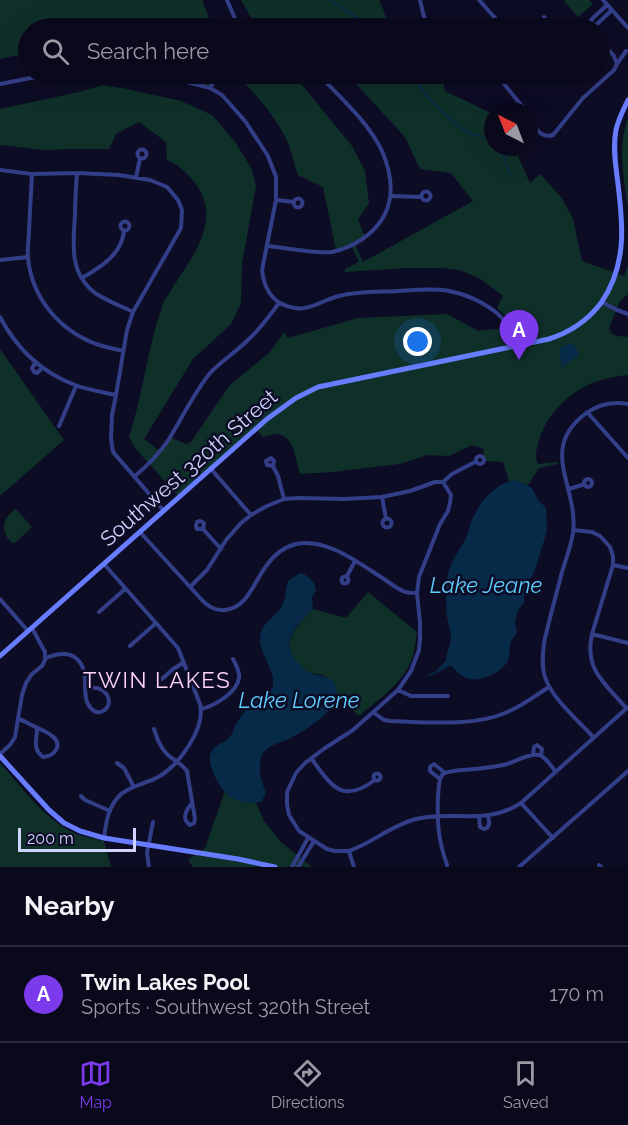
<!DOCTYPE html>
<meta charset="utf-8">
<style>
body{margin:0;font-family:Raleway,sans-serif;background:#131225;color:#f1f3f6}
.compass{position:absolute;left:484px;top:102px;width:54px;height:54px;border-radius:50%;background:#0a091c;box-shadow:0 6px 24px #0002;rotate:318deg}
.scale{position:absolute;left:18px;bottom:15px;width:118px;box-sizing:border-box;padding-left:6px;border:3px solid #d1d3ff;border-top:0;font-size:16px;line-height:21px;white-space:nowrap;color:#d1d3ff;-webkit-text-stroke:4px #0d0c25;paint-order:stroke}
.you{position:absolute;left:418px;top:342px;width:21px;height:21px;margin:-15px;border:4px solid #fff;border-radius:50%;background:#1a73e8;box-shadow:0 0 0 9px #1a73e833}
.badge{display:grid;place-items:center;width:39px;height:39px;border-radius:50%;background:#7c3aed;color:#fff;font-size:20px;font-weight:700}
.pin{position:absolute;translate:-50% -50px;filter:drop-shadow(0 2px 3px #0008)}
.pin::after{content:'';position:absolute;top:32px;width:21px;height:18px;background:inherit;clip-path:polygon(0 0,100% 0,50% 100%)}
.list{margin:0;padding:0;list-style:none}
h2{display:flex;justify-content:space-between;align-items:center;height:78px;margin:0;padding:0 24px;font-size:26px}
h2 small{font-size:20px;font-weight:400;color:#999aa3}
.list li{display:grid;grid-template-columns:39px 1fr auto;gap:18px;align-items:center;box-sizing:border-box;height:96px;padding:0 24px;border-top:2px solid #2a2a3b}
.list b{display:block;font-size:22px;white-space:nowrap}
.list p{margin:0;font-size:20px;white-space:nowrap;color:#999aa3}
.list em{font-size:20px;font-style:normal;color:#999aa3}
.icon{flex:none;width:33px;height:33px;fill:none;stroke:currentColor;stroke-width:2;stroke-linecap:round;stroke-linejoin:round}
.map{position:relative;flex:none;width:628px;height:867px;overflow:hidden}
.search{position:absolute;background:#0a091c;box-shadow:0 6px 24px #0002;left:18px;right:18px;top:18px;height:66px;display:flex;align-items:center;gap:15px;box-sizing:border-box;padding:0 21px;border-radius:33px;color:#999aa3;font-size:22px}
.sheet{height:174px;background:#0a091c}
nav{display:flex;justify-content:space-around;align-items:center;box-sizing:border-box;height:84px;border-top:2px solid #2a2a3b;background:#0a091c;font-size:16px;color:#999aa3}
nav a{display:grid;justify-items:center;gap:3px}
nav .on{color:#7c3aed}
.map>svg:first-child{display:block}
.green{fill:#0f3029}
.water{fill:#072a49}
.lines{fill:none;stroke-linecap:round;stroke-linejoin:round}
.stream{stroke:#072a49;stroke-width:1.5}
.street{stroke:#333e88;stroke-width:4}
.secondary{stroke:#687cff;stroke-width:5}
.labels{text-anchor:middle;stroke-width:5;stroke-linejoin:round;paint-order:stroke}
.street-label{font-size:21px;fill:#d1d3ff;stroke:#0d0c25}
.water-label{font-size:22px;font-style:italic;fill:#5fceff;stroke:#0d0c25}
.neighbourhood-label{font-size:22px;letter-spacing:1.5px;fill:#ffd3f6;stroke:#0d0c25}
</style>
<div class="map">
<svg width="628" height="867" viewBox="0 0 628 867">
<rect width="100%" height="100%" fill="#0d0c25"/>
<path class="green" d="M0,0H202L213,28H28V53L0,59Z
M241,0H379L391,28H305L302,25L252,19Z
M565,0H589L593,4L578,17L564,1Z
M182,74H218L210,88L181,81Z
M234,74H293L352,146L365,171L369,203L358,219L365,237L355,244L363,262L473,201L451,173L420,169L405,137L347,74H441L445,91L493,114V147H514L530,183L540,174L561,197L573,219L582,261L624,276L628,265V294L620,301L609,328L611,333L618,336L628,337V375C620,376 612,377 604,379C575,387 551,408 540,437C537,447 534,455 538,464L557,462L558,464L539,468L528,485C521,482 516,480 509,481L503,462L486,461L483,454L484,449L472,445L449,456L427,455L400,464L333,472L300,474C296,461 294,435 277,434C273,434 267,436 263,437L256,429L179,497L135,448L129,437C143,395 147,349 162,307C164,300 169,294 173,287C193,255 223,220 195,183C187,173 179,165 167,160L166,142L139,122L116,134L109,149H71L44,150L0,145V109L79,92L103,85L127,89L181,101L212,115L236,143L252,170L256,186L242,264L241,303L231,324L193,359L144,439L160,451L170,437L186,444L191,442L229,386L270,352L284,332L288,338L358,318L447,314L478,331L515,327L510,320L497,308L503,296L479,278L459,270L442,268H407L345,272V269L359,262L351,245L336,250L323,187L298,175C294,164 292,153 288,143C279,121 252,88 234,74Z
M628,118V208C624,179 617,147 628,118Z
M0,349L64,440L0,496Z
M16,509L32,527L15,543H12C0,532 2,517 16,509Z
M368,592L417,632C416,640 415,648 413,656C405,682 379,699 359,716L336,695C335,688 332,679 324,676C319,673 312,675 306,671C275,650 293,628 313,609L346,618Z
M0,763C22,787 42,817 72,832C81,837 94,838 104,841L111,867H0Z
M225,791L230,797L256,803L264,821L281,842L312,867H193L188,860L205,848Z"/>
<path class="water" d="M571,343L575,346L579,355L578,357L568,362L564,367L562,366L559,349Z
M514,480L521,482L532,488L538,500L546,508L547,531L534,573L525,585L524,603L518,610L515,622L517,633C506,645 512,648 508,660C503,673 478,683 466,678C460,675 455,670 451,665C443,669 437,674 428,676L427,675L435,672L446,661C446,653 450,647 451,639C451,631 448,624 447,616C446,610 446,586 447,579C449,564 459,551 466,538C468,533 469,529 470,525C478,504 492,485 514,480Z
M300,573L304,574L314,582L316,591L312,597L313,609C297,625 278,641 298,663C301,666 304,670 308,672C321,679 341,673 336,700C334,708 327,712 322,717C313,725 302,732 291,738C282,742 269,745 263,753C260,758 260,766 260,771C260,779 264,786 266,793L262,801C254,805 238,802 230,797C221,790 208,768 210,756C213,743 223,745 230,737C233,733 234,728 236,724C240,718 245,710 250,705C257,698 266,697 272,689C278,672 260,657 260,639C260,622 276,618 283,604C286,597 285,589 288,581Z"/>
<g class="lines">
<path class="stream" d="M330,0L364,22L370,28
M411,74L428,98L459,127L473,134L488,139L493,143
M498,147L502,151L511,177"/>
<path class="street" d="M227,0L239,28
M420,0L424,17L431,28
M479,0L504,28
M603,0L628,28
M544,17L553,28
M589,27L597,24L612,10
M487,28L496,20
M586,28L593,18L607,5
M600,40L614,56L617,64L626,51
M156,74L210,88L222,95L245,121L268,156L276,177V200L262,270C264,290 274,305 295,308C309,311 325,299 339,296C358,291 379,292 398,291C415,290 432,288 449,291C470,295 495,307 508,325C512,331 514,339 516,346
M507,74L503,78L504,84L526,111
M0,84L51,74
M210,88L218,74
M529,117C534,127 541,139 553,135L583,98L614,70L617,64
M137.5 154a4.5 4.5 0 1 1 9 0a4.5 4.5 0 1 1-9 0Z
M0,170L32,174L77,173L119,175L150,180L167,187L178,200L182,210L181,228L133,312L127,330L116,395
M77,173C76,187 75,201 75,215C73,244 69,273 95,293C107,301 121,306 133,312
M32,174C31,193 30,211 29,230C29,239 27,249 28,258C32,298 59,330 96,344C105,347 114,349 123,351
M136,178L140,158
M421.5 196a4.5 4.5 0 1 1 9 0a4.5 4.5 0 1 1-9 0Z
M391,196L421,197
M293.5 203a4.5 4.5 0 1 1 9 0a4.5 4.5 0 1 1-9 0Z
M277,200L294,202
M120.5 226a4.5 4.5 0 1 1 9 0a4.5 4.5 0 1 1-9 0Z
M268,246C285,248 316,254 332,252C342,250 353,245 361,240C394,218 397,186 382,151C368,122 340,97 318,74
M0,260L28,257
M82,278C101,267 122,254 124,231
M602,302L617,310L628,314
M0,317C17,349 40,372 75,385C88,390 102,392 116,395L112,415L111,439L113,452L164,511
M35,363L32,368L34,372L37,373L42,368
M587,412L628,458
M59,426L76,386
M476 460a4 4 0 1 1 8 0a4 4 0 1 1-8 0Z
M273,466L267,465L266,461L271,458L274,461L273,466L278,476L284,499
M211,469L251,515
M135,476C148,465 160,453 169,439C183,417 194,392 211,372C223,360 237,351 249,339C261,328 270,315 279,303
M584 483a4 4 0 1 1 8 0a4 4 0 1 1-8 0Z
M569,489L585,484
M382,497L386,519
M382.5 523a4.5 4.5 0 1 1 9 0a4.5 4.5 0 1 1-9 0Z
M203,529L204,523L200,521L197,522L196,526L197,529H203L221,549
M573,530L592,532L600,536L610,547L613,556V565L592,634C584,670 605,683 626,708
M140,532L201,599C207,606 215,611 225,610C248,608 254,581 267,565C274,555 284,547 296,544C326,537 360,564 384,579C390,583 397,589 403,591C407,593 413,593 417,593
M104,564L178,648L200,704C206,728 178,767 158,777C146,784 131,785 120,795C108,807 106,822 104,838
M613,565L628,568
M347,576L355,561
M341.5 580a3.5 3.5 0 1 1 7 0a3.5 3.5 0 1 1-7 0Z
M190,587L207,570L226,540L241,523L251,515L267,506L284,499L298,498L344,499L382,497L410,491L435,482H443L452,474L475,462
M0,599L28,631
M99,612L125,589
M592,634L628,643
M130,646L156,623
M46,658C56,654 68,651 77,659C93,674 77,699 94,711C97,713 99,713 103,711C113,705 109,693 100,689C95,687 90,688 86,688
M162,679L172,670L184,662
M398,690L411,696H448
M201,709C214,706 237,693 239,678C240,671 236,665 233,659
M373,712L384,720L390,721C425,722 473,727 505,713C521,707 535,696 549,687
M19,719C25,721 30,725 36,727C44,731 63,738 56,750C53,755 49,756 43,757C32,749 37,739 37,728
M154,729C157,738 160,748 168,755C175,761 182,764 187,771L195,819L194,823L190,825C181,819 186,810 192,803
M593,737C578,720 552,699 545,677C541,666 543,654 544,643C549,620 556,596 562,572C566,559 571,546 573,533C579,487 538,450 585,414C598,404 612,401 628,404
M0,754L10,745L15,737L22,695L26,683L32,674L42,666L45,660V652L32,628
M533,755L534,747L537,745L542,749L541,756
M311,758C331,785 341,805 375,780
M117,763L124,768L134,787
M373.5 777a3.5 3.5 0 1 1 7 0a3.5 3.5 0 1 1-7 0Z
M440,779L430,771V767L434,764L445,773
M81,796L85,800L110,811
M521,803L553,838
M479,816L480,827L484,829C491,828 489,821 488,815
M349,851C372,843 392,825 416,819C452,810 486,826 521,803L628,707
M447,865C438,839 437,823 438,796C439,789 438,779 443,774C449,769 475,770 484,768C492,767 500,766 507,764C516,761 530,753 539,755C546,757 551,766 555,771
M599,865L601,867
M149,867L147,853L153,822
M292,867L308,838
M298,867L314,841
M354,867L349,851H335L327,849L299,831L289,815L287,804V792L296,773L305,763L325,748L353,730L398,690L411,671L419,650L420,639V623L417,593L419,577L440,524L448,511L450,503L451,495L443,482
M519,867L628,771"/>
<path class="secondary" d="M0,656L267,419L296,398L318,387L549,339C571,332 588,320 601,303C628,264 623,222 617,176C615,161 613,145 616,130C618,120 623,110 628,100
M0,756L49,810L64,823L80,831L104,838L238,859L275,867"/>
</g>
<g class="labels">
<g class="street-label">
<text transform="translate(189 468) rotate(-41)" y="7">Southwest 320th Street</text>
</g>
<g class="water-label">
<text x="486" y="593">Lake Jeane</text>
<text x="299" y="708">Lake Lorene</text>
</g>
<g class="neighbourhood-label">
<text x="157" y="688">TWIN LAKES</text>
</g>
</g>
</svg>
<svg class="compass" viewBox="-18 -18 36 36"><path d="M0-13l5 13h-10z" fill="#e53935"/><path d="M0 13l5-13h-10z" fill="#999aa3"/></svg>
<div class="scale">200 m</div>
<div class="you"></div>
<div class="pin badge" style="left:519px;top:360px">A</div>
<div class="search"><svg class="icon" aria-label="search" viewBox="0 0 24 24"><circle cx="10" cy="10" r="6"/><path d="M15 15l6 6"/></svg>Search here</div>
</div>
<section class="sheet">
<h2>Nearby<small></small></h2>
<ul class="list">
<li><span class="badge">A</span><div><b>Twin Lakes Pool</b><p>Sports · Southwest 320th Street</p></div><em>170 m</em></li>
</ul>
</section>
<nav>
<a class="on"><svg class="icon" aria-label="map" viewBox="0 0 24 24"><path d="M3 6l6-2 6 2 6-2v14l-6 2-6-2-6 2zM9 4v14M15 6v14"/></svg>Map</a>
<a><svg class="icon" aria-label="directions" viewBox="0 0 24 24"><path d="M12 3l9 9-9 9-9-9zM9 14v-3h6M13 9l2 2-2 2"/></svg>Directions</a>
<a><svg class="icon" aria-label="saved" viewBox="0 0 24 24"><path d="M7 4h10v16l-5-4-5 4z"/></svg>Saved</a>
</nav>
